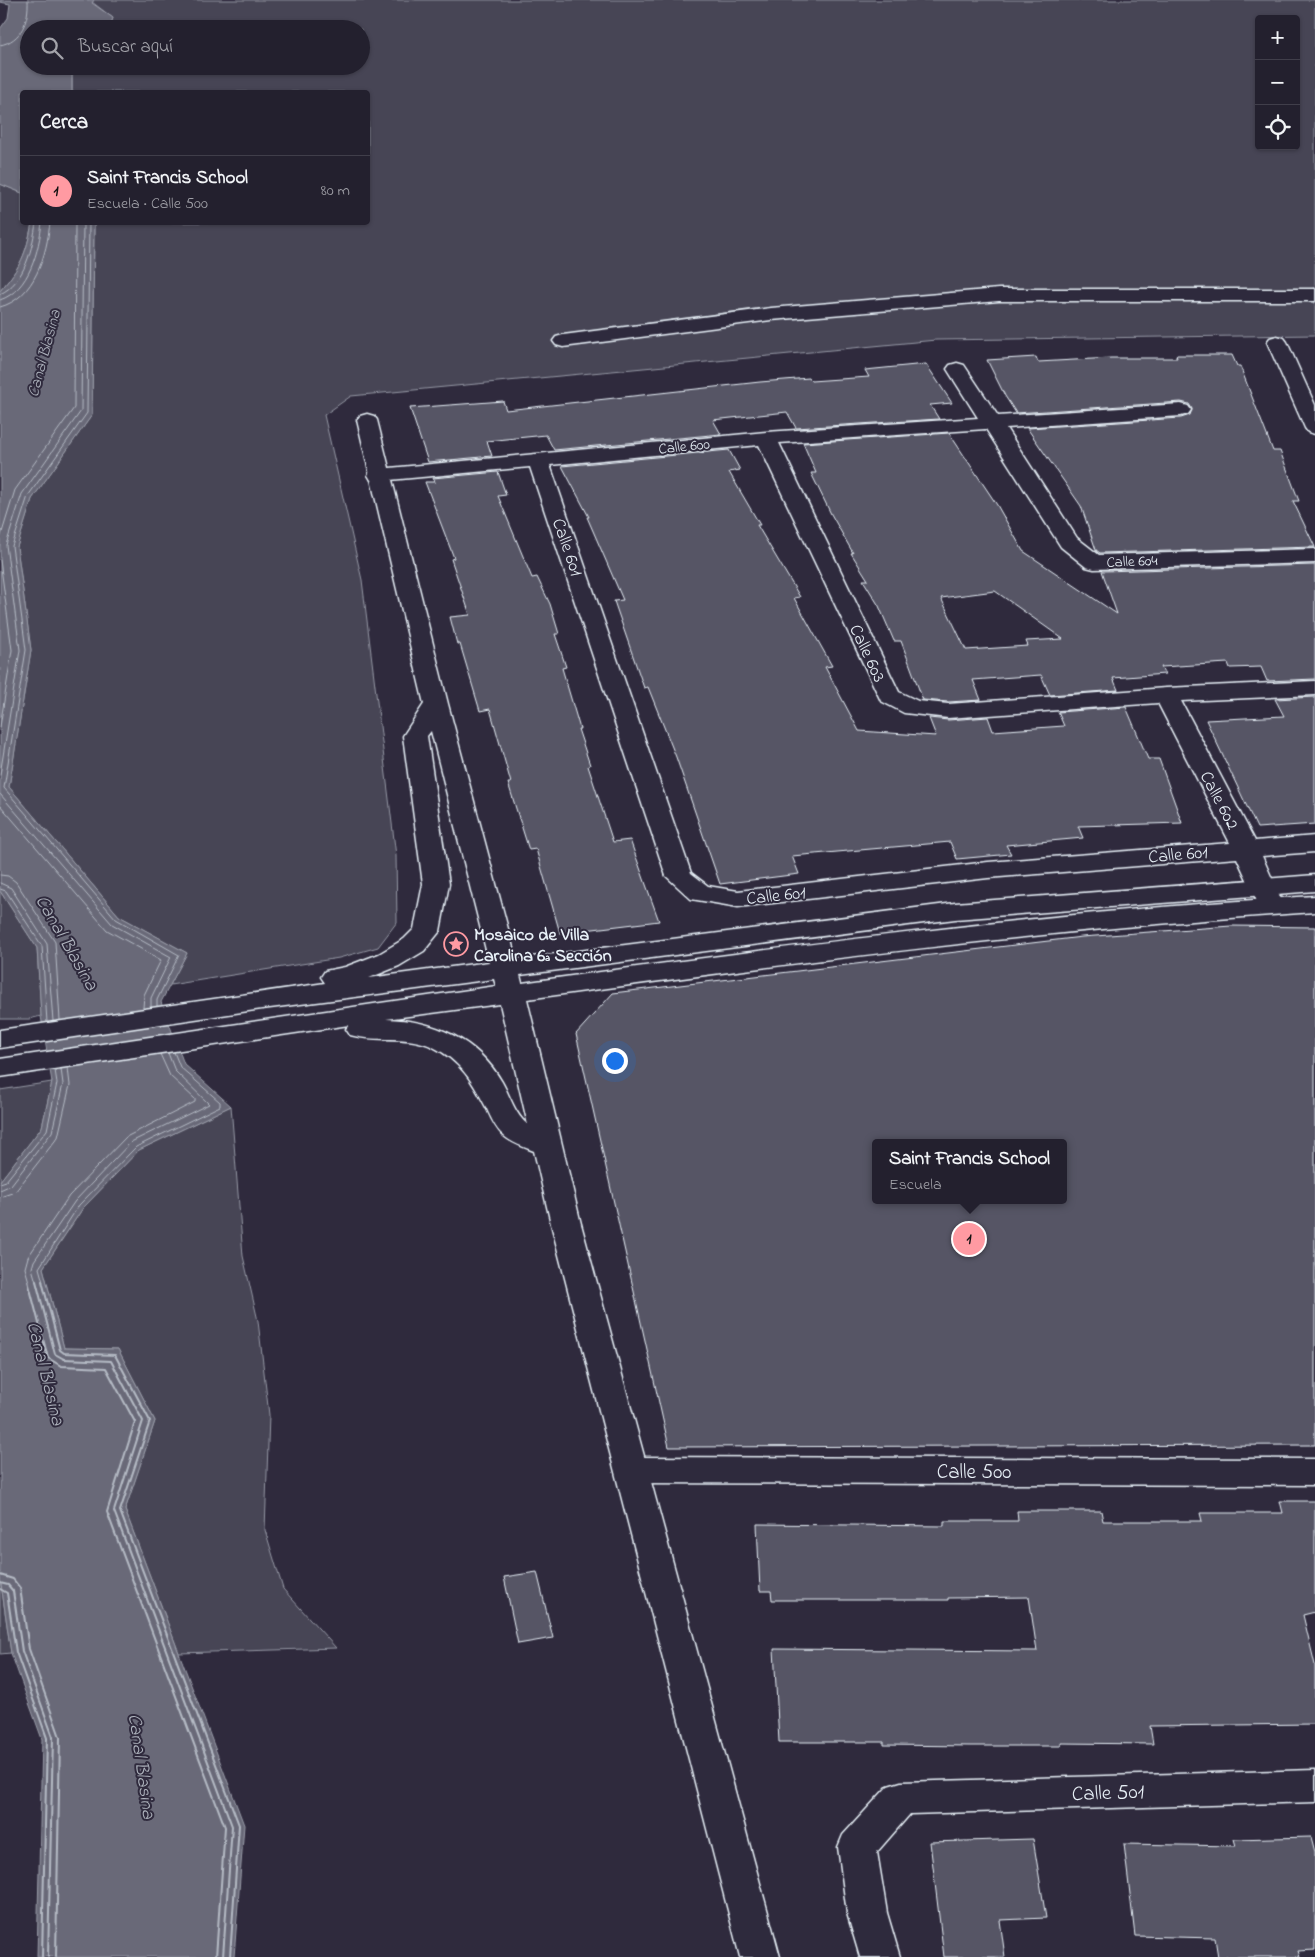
<!DOCTYPE html>
<html lang="es">
<meta charset="utf-8">
<style>
body{margin:0;font-family:"Indie Flower",sans-serif;background:#2f2d3a;color:#f1f3f6}
.controls{position:absolute;right:15px;top:15px;display:grid;overflow:hidden;border-radius:5px;box-shadow:0 1px 4px #0004}
.controls button{width:45px;height:45px;display:grid;place-items:center;padding:0;border:0;border-bottom:1px solid #403e4a;background:#23202e;color:#f1f3f6;font:25px sans-serif}
.you{position:absolute;left:614px;top:1060px;width:18px;height:18px;margin:-12px;border:4px solid #fff;border-radius:50%;background:#1a73e8;box-shadow:0 0 0 8px #1a73e833}
.badge{display:grid;place-items:center;width:32px;height:32px;border-radius:50%;background:#ff9aa2;color:#111;font-size:16px;font-weight:700}
.pin{position:absolute;translate:-50% -50%;border:2px solid #fff;box-shadow:0 1px 5px #0006}
.popup{position:absolute;left:872px;top:1139px;width:195px;height:65px;box-sizing:border-box;display:grid;place-content:center;border-radius:5px;background:#23202e;filter:drop-shadow(0 1px 4px #0005);font-size:16px;white-space:nowrap;color:#a3a3aa}
.popup b{font-size:19px;color:#f1f3f6}
.popup::after{content:'';position:absolute;left:50%;top:100%;margin-left:-10px;border:10px solid transparent;border-top-color:#23202e}
.list{margin:0;padding:0;list-style:none}
h2{display:flex;justify-content:space-between;align-items:center;height:65px;margin:0;padding:0 20px;font-size:21px}
h2 small{font-size:16px;font-weight:400;color:#a3a3aa}
.list li{display:grid;grid-template-columns:32px 1fr auto;gap:15px;align-items:center;box-sizing:border-box;height:70px;padding:0 20px;border-top:1px solid #403e4a}
.list b{display:block;font-size:19px;white-space:nowrap}
.list p{margin:0;font-size:16px;white-space:nowrap;color:#a3a3aa}
.list em{font-size:16px;font-style:normal;color:#a3a3aa}
.icon{flex:none;width:28px;height:28px;fill:none;stroke:currentColor;stroke-width:2;stroke-linecap:round;stroke-linejoin:round}
.map{position:relative;flex:none;width:1315px;height:1957px;overflow:hidden}
.search{position:absolute;background:#23202e;box-shadow:0 1px 4px #0004;left:20px;top:20px;width:350px;height:55px;display:flex;align-items:center;gap:12px;box-sizing:border-box;padding:0 18px;border-radius:28px;color:#a3a3aa;font-size:19px}
.panel{position:absolute;background:#23202e;box-shadow:0 1px 4px #0004;left:20px;top:90px;width:350px;height:135px;border-radius:5px}
.map>svg:first-child{display:block}
.green{fill:#464455;stroke:#979aa6;fill-rule:evenodd}
.water{fill:#696978;stroke:#9c9fab}
.lines{fill:none;stroke-linecap:round;stroke-linejoin:round}
.shore-far1{stroke:#b5bbc5;stroke-width:1}
.shore{stroke:#b5bbc5;stroke-width:2}
.building{fill:#575565;stroke:#e8f1f8;fill-rule:evenodd}
.minor-casing{stroke:#e8f1f8;stroke-width:3}
.tertiary-casing{stroke:#e8f1f8;stroke-width:3}
.minor{fill:#2f2a3d;fill-rule:evenodd}
.tertiary{fill:#2f2a3d;fill-rule:evenodd}
.labels{text-anchor:middle;stroke-width:4;stroke-linejoin:round;paint-order:stroke}
.far-street-label{font-size:15px;fill:#e8f1f8;stroke:#2f2a3d}
.far-water-label{font-size:16px;font-style:italic;fill:#afb4be;stroke:#2f2a3d}
.street-label{font-size:18px;fill:#e8f1f8;stroke:#2f2a3d}
.poi-label{font-size:18px;font-weight:bold;fill:#e8f1f8;stroke:#2f2a3d;text-anchor:start}
.water-label{font-size:19px;font-style:italic;fill:#afb4be;stroke:#2f2a3d}
.near-street-label{font-size:21px;fill:#e8f1f8;stroke:#2f2a3d}
</style>
<div class="map">
<svg width="1315" height="1957" viewBox="0 0 1315 1957">
<rect width="100%" height="100%" fill="#2f2a3d"/>
<filter id="ink" filterUnits="userSpaceOnUse"><feTurbulence type="fractalNoise" baseFrequency=".02" numOctaves="2"/><feDisplacementMap in="SourceGraphic" scale="10" xChannelSelector="R" yChannelSelector="G"/><feConvolveMatrix kernelMatrix="1 2 1 2 8 2 1 2 1" color-interpolation-filters="sRGB"/></filter>
<g filter="url(#ink)">
<path class="green" d="M94,0H1315V335L936,340L351,396L324,415L362,580L396,856L397,922L378,947L339,958L170,985L187,953L119,916L9,787L31,650L17,547L32,499L92,415L94,223L368,222V92H72V66H361V29H109L113,18L92,2ZM1259,19H1296V146H1259Z
M0,184L22,193V222L32,223C26,255 21,266 0,291Z
M0,891L37,948L41,1016L29,1019H0Z
M52,1082L42,1127L0,1181V1090Z
M231,1106L243,1256L258,1321L269,1415L265,1530L283,1589L336,1648L179,1653L125,1510L155,1421L118,1349L64,1348L43,1268L83,1208L139,1150Z
M0,1577L11,1653L0,1654Z"/>
<path class="water" d="M0,0H94L92,3L113,18L109,29H29V66H72V92H22V193L0,184V29L8,18L10,4L0,2Z
M32,223H94L92,415L32,499L17,547L31,650L9,787L119,916L187,953L161,1002L184,1064L231,1106L139,1150L83,1208L43,1268L64,1348L118,1349L155,1421L125,1510L244,1825L234,1957H37L42,1739L11,1653L0,1577V1181L42,1127L52,1082L41,1016L37,948L0,891V291C21,266 26,255 32,223Z"/>
<g class="lines">
<path class="shore-far1" d="M0,45C22,41 29,20 28,0
M89,222L87,413L28,496L12,546L26,650L4,788L116,919L179,955L157,1000V1006
M0,294C25,283 33,247 36,222
M0,300C30,290 39,250 42,222
M0,307C35,298 47,254 50,222
M0,539L15,490L74,408L75,222
M0,560L12,650L0,727
M0,775L20,650L6,545L22,494L81,411L83,222
M0,794L112,924L171,957L151,998V1007
M0,805L107,930L161,960L144,995L143,1008
M0,875L8,876L16,882L55,942L60,1020
M0,883L11,888L47,944L53,1021
M0,889L6,891L42,946L47,1022
M0,1183L6,1181L47,1130L57,1083L55,1070
M0,1190L11,1185L52,1132L63,1084L61,1069
M0,1197L15,1192L58,1137L70,1085L68,1068
M29,1282L25,1268L28,1257L69,1196L126,1137L195,1102V1099L170,1076L160,1054
M36,1282L32,1268L34,1261L75,1201L131,1142L209,1104L175,1071L168,1053
M43,1282L39,1268L79,1205L136,1147L220,1106V1102L180,1067L174,1052"/>
<path class="shore" d="M28,1281L48,1358L61,1366L106,1368L135,1422L107,1512L225,1827L216,1957
M36,1281L55,1354L64,1359L111,1361L143,1421L114,1511L232,1826L223,1957
M42,1281L60,1350L64,1353L115,1355L150,1421L120,1511L239,1825L230,1957
M0,1575L13,1579L20,1588L29,1649L60,1737L56,1957
M0,1583L8,1585L13,1591L22,1651L53,1737L48,1957
M0,1589L7,1593L16,1652L47,1738L42,1957"/>
</g>
<path class="building" d="M1176,355H1232L1237,366H1240L1273,451H1280L1299,501H1293L1315,547L1100,553L1096,550L1081,506L1027,428L1181,418L1190,415L1192,409L1189,404L1181,402L1016,413L1005,396L987,360L1036,357L1038,362L1111,358H1177Z
M926,364L952,403L930,405L939,419L796,428L787,412L713,420L721,434L554,450L546,435L487,441L492,456L428,462L410,408L503,401L506,410L760,382L809,378L811,381L869,377L865,370Z
M949,433L997,505L1023,551L1117,614L1102,571L1315,565V679L1267,681L1261,667L1230,668L1228,663L1161,667L1165,674L1113,678L1118,690L1050,695L1041,675L973,680L981,700L948,702L923,700L901,641H894L879,606L863,580H868L851,553H853L831,514L811,473H816L803,443ZM995,591L1063,639L1026,641L1028,646L966,650L941,598Z
M729,450L740,470L729,472L760,525H757L800,597L794,598L832,666L825,667L859,731L936,736L929,718L948,720L988,717L993,731L1064,726L1058,712L1126,707L1148,759H1159L1182,823L1078,826L1083,838L1006,845L1011,854L957,859L950,842L792,856L799,874L720,884L676,757L648,687L644,688L614,601L623,600L587,517H589L562,466Z
M498,472L506,495L498,496L532,578L537,577L550,604L559,634H555L566,667L562,668L580,729H578L590,765L588,766L613,842L630,840L659,921L560,933L536,849L529,850L508,783H511L490,709L480,711L460,644H457L450,617L470,615L451,559L454,558L425,482H435L433,478Z
M1315,697V824L1257,828L1206,720L1284,716L1275,699Z
M1231,926L1315,927V1445L669,1447L576,1034L613,993L1082,937ZM875,1143H1063V1200H875Z
M1280,1501H1315V1612L1303,1615L1315,1665V1724L1150,1726L1153,1744L1061,1743V1746H970L884,1745V1742H779L774,1649L1037,1651L1029,1597L948,1598V1600H772L771,1591H760L757,1524L944,1526V1521H1018L1017,1511H1101L1103,1521H1202L1200,1513H1283Z
M537,1572L553,1638L518,1644L504,1577Z
M1311,1837L1315,1852V1950L1298,1951L1300,1957H1218L1215,1938L1135,1936L1124,1844L1236,1846L1234,1839Z
M1033,1839L1046,1918L1000,1920L1005,1957H944L930,1842Z"/>
<g class="lines">
<g class="minor-casing">
<path id="minor" d="M999,289H1315V301H999L771,320L563,347L556,345L553,341L556,337L563,335L771,308Z
M1277,336L1284,338L1287,342L1315,405V434L1308,432L1305,428L1267,342L1270,338Z
M957,363L964,365L998,416L1181,404L1188,406L1191,410L1188,414L1181,416L1006,428L1077,538L1099,555L1315,549V563L1094,569L1086,567L1061,547L986,429L779,443L899,692L918,701L948,704L1166,688L1315,681V695L1181,701L1255,841L1315,836V852L1262,856L1284,906L1280,912L1271,914L1262,912L1237,858L988,878L738,907L691,899L666,876L530,467L379,481L371,480L368,475L371,470L379,469L766,432L978,418L947,369L950,365ZM759,445L881,701L904,713L948,718L1158,703L1230,843L988,862L738,891L708,886L691,873L550,465Z
M633,1457L1315,1459V1485L633,1483L621,1479L616,1470L621,1461Z
M1315,1770V1802L910,1814L877,1852L887,1913L900,1957H860L847,1913L838,1847L843,1835L888,1786L901,1782Z"/>
</g>
<g class="tertiary-casing">
<path id="tertiary" d="M367,414L374,416L377,420L448,704L516,959L955,903L1315,875V891L955,919L520,975L522,983C786,946 1049,912 1315,896V912C1051,929 789,963 527,999L581,1224L780,1957H740L551,1224L534,1151C524,1147 511,1143 503,1135C496,1129 491,1118 487,1109C473,1082 461,1061 433,1047C406,1034 378,1043 350,1035L346,1029L349,1025L0,1077V1059L496,986L494,979L262,1009L0,1048V1030L325,983L321,977L325,971L345,967L379,954L404,939L414,929L423,884L403,736L424,704L357,420L360,416ZM431,731L489,962L369,978L399,966L424,951L440,931L449,884L427,736ZM500,1004L528,1125C515,1115 510,1096 502,1082C478,1040 434,1020 386,1019Z"/>
</g>
<use href="#minor" class="minor"/>
<use href="#tertiary" class="tertiary"/>
</g>
</g>
<defs>
<g id="sight-ring" transform="scale(1.25)"><circle r="9.5" fill="#2f2a3d" stroke="#ff9aa2" stroke-width="1.5"/><path d="M0-6L1.8-2.2L6-1.7L2.9 1.2L3.7 5.4L0 3.3L-3.7 5.4L-2.9 1.2L-6-1.7L-1.8-2.2Z" fill="#ff9aa2"/></g>
</defs>
<g fill-rule="evenodd">
<use href="#sight-ring" x="456" y="944"/>
</g>
<g class="labels">
<g class="far-street-label">
<text transform="translate(684 446) rotate(-6)" y="5">Calle 600</text>
<text transform="translate(1132 561) rotate(-2)" y="5">Calle 604</text>
</g>
<g class="far-water-label">
<text transform="translate(43 353) rotate(-75)" y="6">Canal Blasina</text>
</g>
<g class="street-label">
<text transform="translate(568 547) rotate(71)" y="6">Calle 601</text>
<text transform="translate(868 653) rotate(65)" y="6">Calle 603</text>
<text transform="translate(1220 800) rotate(62)" y="6">Calle 602</text>
<text transform="translate(1178 854) rotate(-5)" y="6">Calle 601</text>
<text transform="translate(776 895) rotate(-6)" y="6">Calle 601</text>
</g>
<g class="poi-label">
<text x="474" y="940">Mosaico de Villa<tspan x="474" dy="21">Carolina 6ª Sección</tspan></text>
</g>
<g class="water-label">
<text transform="translate(68 942) rotate(60)" y="7">Canal Blasina</text>
<text transform="translate(47 1373) rotate(76)" y="7">Canal Blasina</text>
<text transform="translate(143 1766) rotate(82)" y="7">Canal Blasina</text>
</g>
<g class="near-street-label">
<text x="974" y="1478">Calle 500</text>
<text transform="translate(1108 1792) rotate(-2)" y="7">Calle 501</text>
</g>
</g>
</svg>
<div class="controls">
<button>+</button>
<button>−</button>
<button><svg class="icon" aria-label="locate" viewBox="0 0 24 24"><circle cx="12" cy="12" r="6"/><path d="M12 2v4M12 18v4M2 12h4M18 12h4"/></svg></button>
</div>
<div class="you"></div>
<div class="pin badge" style="left:969px;top:1239px">1</div>
<div class="popup"><b>Saint Francis School</b>Escuela</div>
<div class="search"><svg class="icon" aria-label="search" viewBox="0 0 24 24"><circle cx="10" cy="10" r="6"/><path d="M15 15l6 6"/></svg>Buscar aquí</div>
<section class="panel">
<h2>Cerca<small></small></h2>
<ul class="list">
<li><span class="badge">1</span><div><b>Saint Francis School</b><p>Escuela · Calle 500</p></div><em>80 m</em></li>
</ul>
</section>
</div>
